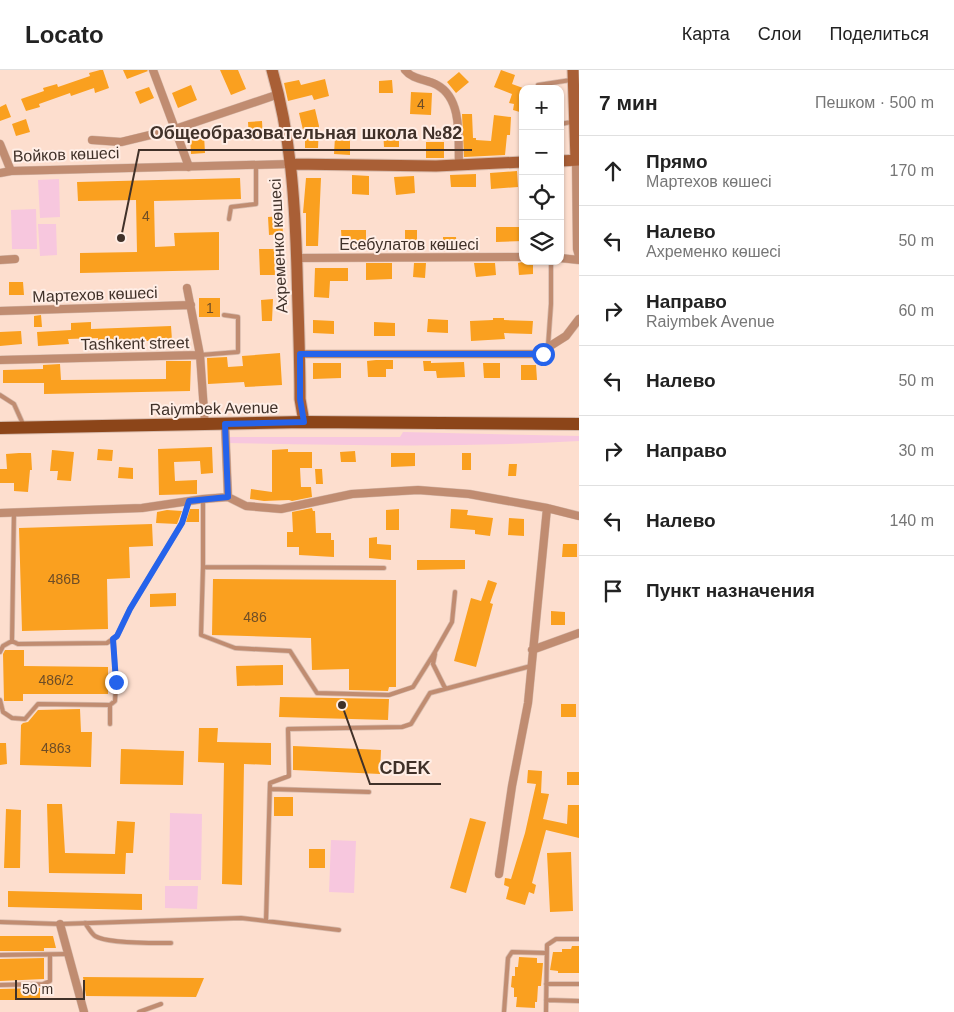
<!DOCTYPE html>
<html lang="ru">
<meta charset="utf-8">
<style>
body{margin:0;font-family:Helvetica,sans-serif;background:#f2f2f2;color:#222}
.controls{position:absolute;right:15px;top:15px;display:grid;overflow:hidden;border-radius:10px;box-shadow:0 1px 4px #0004}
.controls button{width:45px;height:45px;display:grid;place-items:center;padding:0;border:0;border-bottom:1px solid #e0e0e0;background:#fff;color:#222;font:25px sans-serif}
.scale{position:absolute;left:15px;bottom:12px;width:70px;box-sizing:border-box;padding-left:5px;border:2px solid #403129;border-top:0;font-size:14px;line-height:18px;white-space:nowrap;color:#403129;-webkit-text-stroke:4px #ffeee6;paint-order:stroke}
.stop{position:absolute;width:15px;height:15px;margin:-11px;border:4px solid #2563eb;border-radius:50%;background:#fff}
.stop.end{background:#2563eb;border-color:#fff;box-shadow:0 1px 5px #0008}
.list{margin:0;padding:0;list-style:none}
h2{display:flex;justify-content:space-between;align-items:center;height:65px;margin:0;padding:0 20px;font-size:21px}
h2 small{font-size:16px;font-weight:400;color:#767676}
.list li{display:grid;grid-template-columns:32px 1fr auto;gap:15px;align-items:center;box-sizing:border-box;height:70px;padding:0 20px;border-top:1px solid #e0e0e0}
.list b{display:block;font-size:19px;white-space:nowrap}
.list p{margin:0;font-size:16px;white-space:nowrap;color:#767676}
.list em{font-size:16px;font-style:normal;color:#767676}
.icon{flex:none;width:28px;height:28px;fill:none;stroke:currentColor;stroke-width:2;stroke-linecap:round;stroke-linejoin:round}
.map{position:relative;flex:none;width:579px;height:942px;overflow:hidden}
header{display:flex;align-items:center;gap:30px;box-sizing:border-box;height:70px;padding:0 25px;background:#fff;border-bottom:1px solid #e0e0e0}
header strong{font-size:24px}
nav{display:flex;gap:28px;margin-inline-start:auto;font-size:18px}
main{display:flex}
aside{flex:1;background:#fff}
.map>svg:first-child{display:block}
.green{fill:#f7c7de}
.building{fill:#faa01f}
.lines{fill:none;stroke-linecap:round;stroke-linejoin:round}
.lane-casing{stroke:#d7bbad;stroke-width:5.5}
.street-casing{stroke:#d7bbad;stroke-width:9}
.secondary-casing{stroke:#d7bbad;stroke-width:13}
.primary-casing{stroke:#d7bbad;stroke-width:14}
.lane{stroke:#c08c71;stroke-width:4}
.street{stroke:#c08c71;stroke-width:8}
.secondary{stroke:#a95f36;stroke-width:11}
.primary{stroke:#8c4519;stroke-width:12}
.route{stroke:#2563eb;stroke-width:6}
.labels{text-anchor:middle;stroke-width:4;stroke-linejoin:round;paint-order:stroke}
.number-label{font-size:14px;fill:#6e4d26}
.street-label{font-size:16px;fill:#403129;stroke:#ffeee6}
.leader{fill:none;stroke:#403129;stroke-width:2}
.callout-dot{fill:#403129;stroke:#ffeee6;stroke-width:2}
.callout-label{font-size:18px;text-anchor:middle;font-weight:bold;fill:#403129;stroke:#ffeee6;stroke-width:4;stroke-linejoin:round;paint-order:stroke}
</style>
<header>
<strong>Locato</strong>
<nav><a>Карта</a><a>Слои</a><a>Поделиться</a></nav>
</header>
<main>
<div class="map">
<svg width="579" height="942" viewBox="0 0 579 942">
<rect width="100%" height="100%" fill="#fddece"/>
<path class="green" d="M59,109L60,147L40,148L38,110Z
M36,139L37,179H12L11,140Z
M38,154H56L57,185L40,186Z
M403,362L579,366V371C462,378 345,375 227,373L230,367H400Z
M170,743L202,744L201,810H169Z
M331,770L356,771L354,823L329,822Z
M165,816H198L197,839L165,838Z"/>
<path class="building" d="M100,0H103L109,18L95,23L94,18L71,26L70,23L39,34L40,37L26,41L21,29L44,21L43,18L57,14L58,17L90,6L89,3Z
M123,0H147L148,1L127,9Z
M220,0H238L246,19L231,25Z
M501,0L515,5L512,14L523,18V43L513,40L514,34L509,33L512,24L494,17Z
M459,2L469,12L456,23L447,12Z
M325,9L329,26L314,30L312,25L288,31L284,13L299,10L301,15Z
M392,10L393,23H379V11Z
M191,15L197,30L178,38L172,23Z
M149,17L154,28L140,34L135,22Z
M411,22L432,23L431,45L410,44Z
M6,34L11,47L0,51V37Z
M315,39L319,56L318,78H305V59L303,60L299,43Z
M462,44H472L473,68H476V70L491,71L494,45L511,47L510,65H507L505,85L464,87Z
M26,49L30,62L16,66L12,54Z
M262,51L263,69L249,70L248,52Z
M383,60H399V77H384Z
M204,65L205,83L191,84L190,66Z
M335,67L350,68V85L334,84Z
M426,72H444V88H426Z
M517,101L518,117L491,119L490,103Z
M476,104V117H451L450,105Z
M352,105L369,106V125L352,124Z
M414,106L415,123L396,125L394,107Z
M240,108L241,129L154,131L155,177L175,176L174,163L219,162V200L80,203V183L137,182L136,130L78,131L77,112Z
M306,108H321L318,176H306V143H303Z
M282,146L283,164L269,165L268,147Z
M496,157H523V171L496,172Z
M341,160H366V175L342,176Z
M405,160H417V174L405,175Z
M443,167H456L457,180H443Z
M259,179H274L275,205H260Z
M527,191H533V204L519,205L518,193Z
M366,193H392V209L366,210Z
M414,193H426L425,208L413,207Z
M474,193H495L496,205L476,207Z
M315,198H348V211H330L329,228L314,227Z
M9,212H23L24,225H9Z
M199,228H220V247H199Z
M273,229L272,251H262L261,230Z
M41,245L42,257H34V246Z
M493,248H504V250L533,251L532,264L504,263L505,269L471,271L470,251L493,250Z
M428,249L448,250V263L427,262Z
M313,250L334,251V264L313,263Z
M91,252V259L171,256L172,270L98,273V268L68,269L69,274L38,276L37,262L71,260V253Z
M374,252L395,253V266H374Z
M21,261L22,274L0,276V262Z
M280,283L282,315L245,317L244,312L208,314L207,288L227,287L228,297L243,296L242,286Z
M376,290H393V299H386V307H368L367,291Z
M166,291H191L190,321L44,324V313H3V300L43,299V295L60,294L61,310L166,309Z
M423,291H431V293L464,292L465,307L437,308L436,301H424Z
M313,293H341V308L313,309Z
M483,293H500V308H484Z
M521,295H536L537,310H521Z
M212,377L213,403L201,404L200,391L174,392L175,411L197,410V424L159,425L158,379Z
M98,379L113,380L112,391L97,390Z
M288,379V382H312V398H300L301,417H311L312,427L292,431L289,430L264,431L250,429L251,419L272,422V380Z
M52,380L74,382L71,411L57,410L58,401H50Z
M355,381L356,392H341L340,382Z
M19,383H31L32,400H30L28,422L14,421V413H0V399H7L6,384Z
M391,383H415V396L391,397Z
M462,383H471V400H462Z
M509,394H517L516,406H508Z
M119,397L133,398V409L118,408Z
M315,399H322L323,414H316Z
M312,438L313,441H315L316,463H331V470H334V487L299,485V477H287V462H293L292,442Z
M190,439H199V452H186Z
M399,439V460H386V440Z
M451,439L468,440L467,445L493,448L490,466L475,464V460L450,458Z
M167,440L182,441L177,454L156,453L157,442Z
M509,448L524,449V466L508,465Z
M152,454L153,476L129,477L130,508L107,509L108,559L22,561L19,458Z
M377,467V474L391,475V490L369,488V468Z
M563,474H577V487H562Z
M417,490H465V499L417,500Z
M213,509L396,510V617H389L388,621L349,620V599L312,600L311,568L212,565Z
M488,510L497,513L490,533L493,534L476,597L454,591L471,528L481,531Z
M176,523V536L150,537V524Z
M551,541L565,542V555H551Z
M5,580H24V596L108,597V624H23V631H4L3,584Z
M283,595V615L237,616L236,596Z
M280,627L389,629L388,650L279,647Z
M561,634H576V647H561Z
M80,639L81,662H92L91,697L20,695L21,655L23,653L28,652L38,640Z
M199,658H218L217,672L271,673V695L244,694L242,815L222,814L224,693L198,692Z
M0,673H6L7,694L0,695Z
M293,676L381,680L380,704L293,700Z
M121,679L184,681L183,715L120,714Z
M528,700L542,701L541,723L549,724L543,749L567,754L568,735H579V768L546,760L532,813L536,815L534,824L529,822L525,835L506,829L509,817L504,815L505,808L511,809L525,763L536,714L527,713Z
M567,702H579V715H567Z
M274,727H293V746H274Z
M47,734H62L65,783L115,784L117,751L135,752L133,783H126L125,804L49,803Z
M6,739L21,740L20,798H4Z
M470,748L486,752L466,823L450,818Z
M309,779H325V798H309Z
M571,782L573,841L550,842L547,783Z
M8,821L142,824V840L8,837Z
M0,866H53L56,878H44V881H0Z
M572,876H579V903H558V901L550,900L553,882H562V879H571Z
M519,887L537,888V893H543L541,916H538L537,932H535V938L516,937L517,927H514V918L511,917L512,906H515V897H518Z
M44,888V909L0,911V889Z
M83,907L204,908L196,927L86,926Z
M40,918V930H0V919Z"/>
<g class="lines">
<g class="lane-casing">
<path id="lane" d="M538,15L571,10
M560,54L572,52
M229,149L231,137L256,134V95
M548,276L551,234V191
M200,285L238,282V247L224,245
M0,325L14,334L23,354
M203,429V497L384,498
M14,442L12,571L18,574L107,573L117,566L130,539L182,453L189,431
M203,497L201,565L235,578L290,581L317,623L389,625L413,617L435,582L452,552L455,522
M0,582L3,576L12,571
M435,584L433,594L445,618
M0,630L3,642L12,648L25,649L38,634L110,635L115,631L116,612L113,569
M110,635V654
M270,719L369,722
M266,851L270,713L289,706L288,659L402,657L411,654L430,623L531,596
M0,852L60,854L241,848L339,860
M85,853C88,857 91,863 95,866C108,874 154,873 171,873
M0,885L68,884
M546,914H579
M0,915L43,914L50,911V885
M546,930L579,931
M139,942L161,934
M504,942L508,888L512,882L546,883
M546,942L547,875L556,869H579"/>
</g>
<g class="street-casing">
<path id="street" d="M153,0L175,59L279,24
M405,0C413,10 426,9 437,15C463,29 458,69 459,95
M92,70L121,72L175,59L189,97
M0,74L11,101
M576,90L577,179L579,186
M0,103L11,101L290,94
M296,188L523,187
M560,188L579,190
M0,190L15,189
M187,218L200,285L205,355
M0,241L191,235
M547,278L566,266L579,249
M299,284H543
M0,290L200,285
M225,354L228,427
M0,443L142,438L203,429L228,427L246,436L281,439L352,424L418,420L469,424L547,438L579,446
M532,580L579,563
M499,804L512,716L528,633L547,438
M60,854L84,942"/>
</g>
<g class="secondary-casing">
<path id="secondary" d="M272,0C291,65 295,133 297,200C298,243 300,286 300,329L304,352
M573,0L576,90
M560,91L579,90
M290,94L436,96L523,92"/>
</g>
<g class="primary-casing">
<path id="primary" d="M0,358L304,352L579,354"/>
</g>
<use href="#lane" class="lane"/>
<use href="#street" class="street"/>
<use href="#secondary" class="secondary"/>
<use href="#primary" class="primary"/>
</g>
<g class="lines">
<path class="route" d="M116,612L113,569L117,566L130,539L182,453L189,431L228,427L225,354L304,352L300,329V284H543"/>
</g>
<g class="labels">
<g class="number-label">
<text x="421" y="39">4</text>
<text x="146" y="151">4</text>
<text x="210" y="243">1</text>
<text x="64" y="514">486В</text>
<text x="255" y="552">486</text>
<text x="56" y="615">486/2</text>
<text x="56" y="683">486з</text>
</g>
<g class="street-label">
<text transform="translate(66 84) rotate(-2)" y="6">Войков көшесі</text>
<text x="409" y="180">Есебулатов көшесі</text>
<text transform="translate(278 176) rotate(-93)" y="6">Ахременко көшесі</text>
<text transform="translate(95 224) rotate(-2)" y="6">Мартехов көшесі</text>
<text transform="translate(135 273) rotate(-1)" y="6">Tashkent street</text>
<text transform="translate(214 338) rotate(-1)" y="6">Raiymbek Avenue</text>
</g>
</g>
<path class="leader" d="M121 168L139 80H472M342 635L370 714H441"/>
<g class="callout-dot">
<circle cx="121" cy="168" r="5"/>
<circle cx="342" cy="635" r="5"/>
</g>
<g class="callout-label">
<text x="306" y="69">Общеобразовательная школа №82</text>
<text x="405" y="704">CDEK</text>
</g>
</svg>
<div class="controls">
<button>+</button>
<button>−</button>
<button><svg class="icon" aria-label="locate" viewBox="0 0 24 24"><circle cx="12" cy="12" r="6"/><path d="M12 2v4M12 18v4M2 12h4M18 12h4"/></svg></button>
<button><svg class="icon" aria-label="layers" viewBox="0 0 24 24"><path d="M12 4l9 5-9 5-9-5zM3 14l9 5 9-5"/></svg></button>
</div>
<div class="scale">50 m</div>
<div class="stop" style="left:543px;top:284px"></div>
<div class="stop end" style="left:116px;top:612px"></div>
</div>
<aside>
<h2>7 мин<small>Пешком · 500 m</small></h2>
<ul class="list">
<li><svg class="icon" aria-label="ahead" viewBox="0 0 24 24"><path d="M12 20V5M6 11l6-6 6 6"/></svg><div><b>Прямо</b><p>Мартехов көшесі</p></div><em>170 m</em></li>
<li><svg class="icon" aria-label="left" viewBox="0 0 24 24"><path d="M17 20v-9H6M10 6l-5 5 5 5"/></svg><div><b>Налево</b><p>Ахременко көшесі</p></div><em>50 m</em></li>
<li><svg class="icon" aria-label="right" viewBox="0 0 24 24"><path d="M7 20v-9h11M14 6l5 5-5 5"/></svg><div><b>Направо</b><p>Raiymbek Avenue</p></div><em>60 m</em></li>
<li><svg class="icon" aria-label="left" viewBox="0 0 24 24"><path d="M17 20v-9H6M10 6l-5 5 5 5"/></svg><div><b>Налево</b></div><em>50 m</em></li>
<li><svg class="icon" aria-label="right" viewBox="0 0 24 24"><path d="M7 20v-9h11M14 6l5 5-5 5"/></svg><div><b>Направо</b></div><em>30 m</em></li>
<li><svg class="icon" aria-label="left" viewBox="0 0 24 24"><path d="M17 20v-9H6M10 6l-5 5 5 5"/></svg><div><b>Налево</b></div><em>140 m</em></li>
<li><svg class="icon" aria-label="arrive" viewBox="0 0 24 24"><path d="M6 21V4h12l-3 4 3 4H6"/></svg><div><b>Пункт назначения</b></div></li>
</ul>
</aside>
</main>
